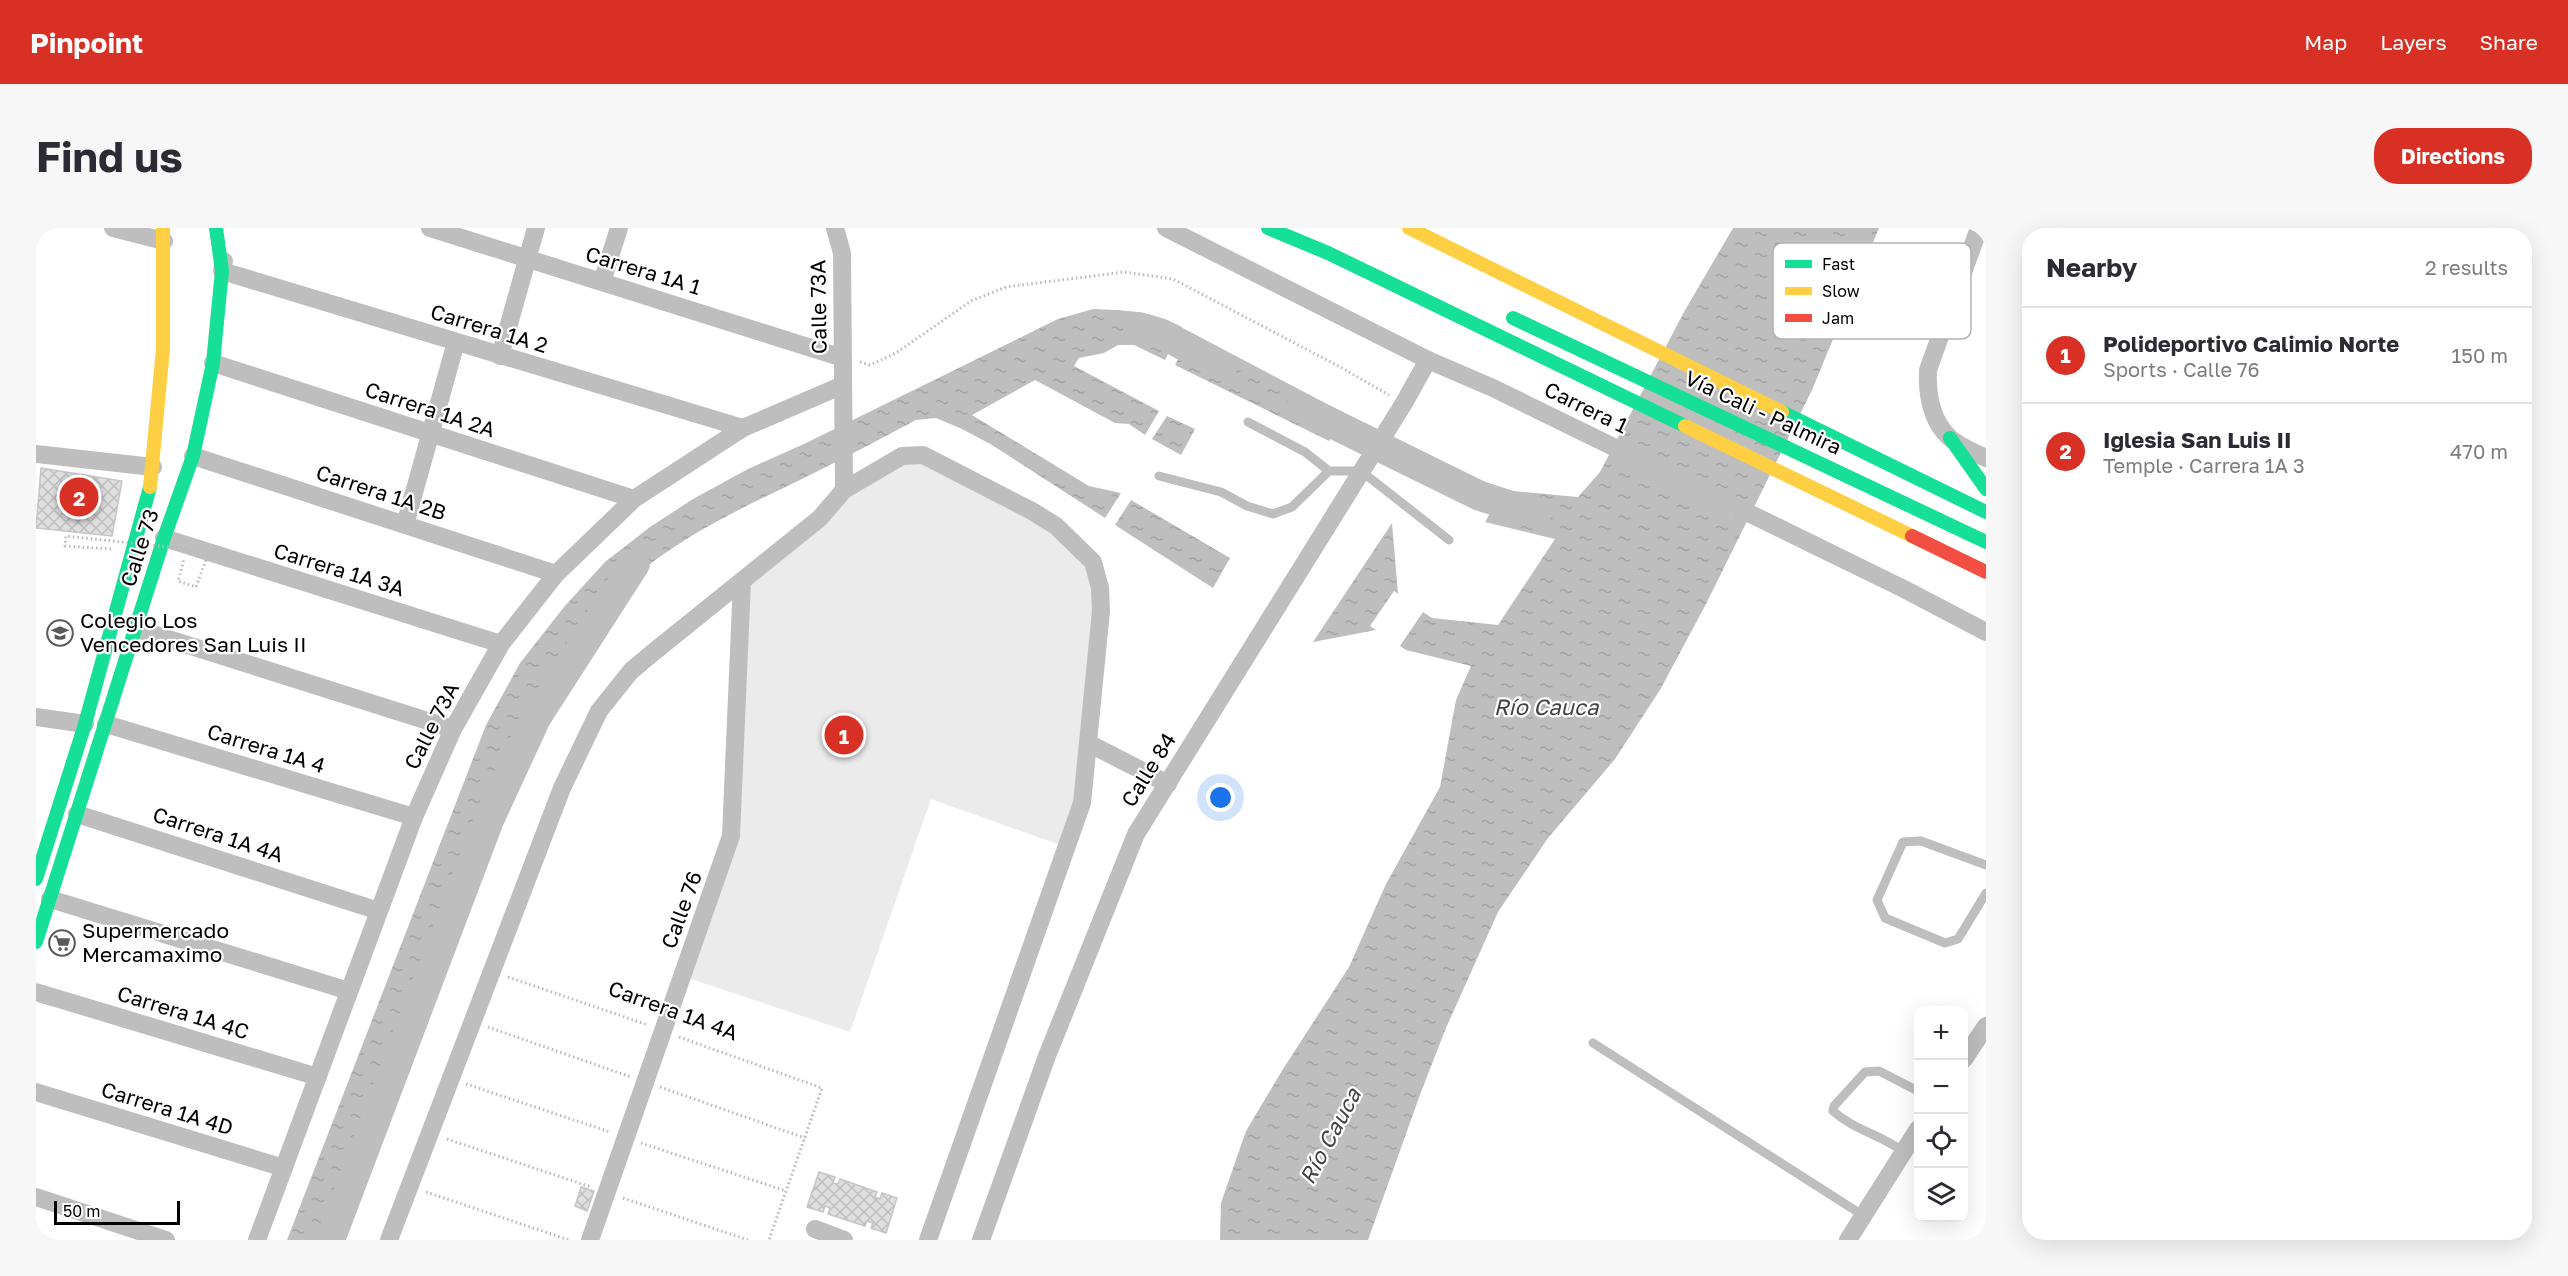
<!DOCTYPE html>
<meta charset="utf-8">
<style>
body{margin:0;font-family:"Golos Text",sans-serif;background:#f7f7f7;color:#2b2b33}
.controls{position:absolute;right:18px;bottom:18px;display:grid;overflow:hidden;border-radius:12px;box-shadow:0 6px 24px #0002}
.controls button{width:54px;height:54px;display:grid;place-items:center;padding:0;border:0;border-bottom:2px solid #e1e1e2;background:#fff;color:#2b2b33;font:30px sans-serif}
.scale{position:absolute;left:18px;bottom:15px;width:126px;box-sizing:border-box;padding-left:6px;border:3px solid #000;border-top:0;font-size:16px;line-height:21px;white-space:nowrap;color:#000;-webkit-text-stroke:4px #fff;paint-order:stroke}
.you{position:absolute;left:1185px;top:570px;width:21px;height:21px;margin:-15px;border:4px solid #fff;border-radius:50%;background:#1a73e8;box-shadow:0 0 0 9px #1a73e833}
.badge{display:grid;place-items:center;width:39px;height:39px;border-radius:50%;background:#d93025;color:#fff;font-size:20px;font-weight:700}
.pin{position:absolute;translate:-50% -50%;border:3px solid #fff;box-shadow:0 2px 6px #0006}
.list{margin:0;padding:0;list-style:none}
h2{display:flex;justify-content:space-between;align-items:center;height:78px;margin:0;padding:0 24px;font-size:26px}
h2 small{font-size:20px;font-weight:400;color:#7c7c81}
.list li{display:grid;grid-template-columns:39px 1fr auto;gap:18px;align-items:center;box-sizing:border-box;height:96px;padding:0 24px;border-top:2px solid #e1e1e2}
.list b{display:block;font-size:22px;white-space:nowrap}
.list p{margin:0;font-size:20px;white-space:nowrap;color:#7c7c81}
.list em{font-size:20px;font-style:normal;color:#7c7c81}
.icon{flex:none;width:33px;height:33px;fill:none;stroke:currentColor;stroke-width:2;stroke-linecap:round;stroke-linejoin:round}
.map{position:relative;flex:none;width:1950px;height:1012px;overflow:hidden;border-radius:24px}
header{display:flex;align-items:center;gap:36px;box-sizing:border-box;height:84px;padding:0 30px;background:#d93025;color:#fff}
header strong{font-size:28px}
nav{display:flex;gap:33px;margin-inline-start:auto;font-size:21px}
.intro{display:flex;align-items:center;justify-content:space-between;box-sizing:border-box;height:144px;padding:0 36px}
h1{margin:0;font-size:42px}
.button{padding:15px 27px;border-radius:24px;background:#d93025;color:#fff;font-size:21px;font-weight:700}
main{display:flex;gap:36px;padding:0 36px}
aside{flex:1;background:#fff;border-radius:24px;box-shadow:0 6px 24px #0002}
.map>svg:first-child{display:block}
.park{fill:#ebebeb}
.water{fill:url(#water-ripples)}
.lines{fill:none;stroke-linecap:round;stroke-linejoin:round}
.river{stroke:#bebebe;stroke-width:30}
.building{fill:url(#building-cross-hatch);stroke:#c6c6c6;stroke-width:1.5}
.path{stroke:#b9b9b9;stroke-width:3;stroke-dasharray:1.5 3;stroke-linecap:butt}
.lane{stroke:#bebebe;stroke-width:9}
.street{stroke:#bebebe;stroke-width:18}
.fast{stroke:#16e098;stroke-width:14}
.slow{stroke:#ffcf43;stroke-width:14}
.jam{stroke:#f24e42;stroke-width:14}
.path-bridge{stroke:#b9b9b9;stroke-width:3;stroke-dasharray:1.5 3;stroke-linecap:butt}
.labels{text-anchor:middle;stroke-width:4.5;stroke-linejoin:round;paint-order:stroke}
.street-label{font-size:21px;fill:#000;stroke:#fff}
.poi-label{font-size:21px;fill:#000;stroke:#fff;text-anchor:start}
.water-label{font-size:22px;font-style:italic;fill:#434343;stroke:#fff}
.key{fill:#fff;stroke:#b2b2b2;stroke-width:1.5}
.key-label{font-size:16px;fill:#000}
</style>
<header>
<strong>Pinpoint</strong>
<nav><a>Map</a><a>Layers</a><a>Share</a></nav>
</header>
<div class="intro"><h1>Find us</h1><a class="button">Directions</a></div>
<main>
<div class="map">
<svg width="1950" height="1012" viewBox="0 0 1950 1012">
<defs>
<pattern id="water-ripples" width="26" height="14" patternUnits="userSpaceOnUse" patternTransform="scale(1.5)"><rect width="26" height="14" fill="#bebebe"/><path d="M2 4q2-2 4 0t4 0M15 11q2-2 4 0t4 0" fill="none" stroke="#a2a2a2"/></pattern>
<pattern id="building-cross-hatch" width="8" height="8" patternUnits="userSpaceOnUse" patternTransform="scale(1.5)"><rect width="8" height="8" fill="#dfdfdf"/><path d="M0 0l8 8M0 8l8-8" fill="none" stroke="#bebebe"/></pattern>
</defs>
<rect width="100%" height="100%" fill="#fff"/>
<path class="park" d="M879,227L1020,298L1064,360L1046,575L1030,619L895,571L814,804L646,748L690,628L706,353L798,277Z"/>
<path class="water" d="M1697,0H1843L1776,162L1670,376L1624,462L1579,531L1512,610L1462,684L1410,800L1385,864L1332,1012H1184L1185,975L1210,903L1247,841L1313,739L1350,656L1404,559L1420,472L1435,438L1370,422L1364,418L1387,384L1396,390L1462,397L1519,311L1449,294L1467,262L1542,269L1564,244L1648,84Z
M1057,81C1091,82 1115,83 1146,99L1129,132L1098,117H1082L1068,125L1043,130L1038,138L1123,183L1109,207L1093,196L1079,195L999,152L936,187L1053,258L1085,265L1069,290L956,217L926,201L900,190L880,192C842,212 805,232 766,251C704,281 642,309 590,356C542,398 508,454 477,509L283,1012H251L450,497L484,435L528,379L569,334L614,299L657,271L712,241L768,216L1022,91Z
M1156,105L1310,186L1293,213L1139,137Z
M1131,188L1159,201L1145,227L1116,211Z
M1095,272L1194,330L1177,360L1079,297Z
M1356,295L1362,366L1358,363L1334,398L1340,402L1277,414Z"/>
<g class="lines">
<path class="river" d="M1102,99L1126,106L1186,138
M1265,180L1444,268L1500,286
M294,1012L453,592L500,490L599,336"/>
</g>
<path class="building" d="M5,240L86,253L76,308L0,300Z
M783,944L799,949L797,955L802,956L804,951L841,964L839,969L844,971L846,965L861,970L850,1005L835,1000L837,995L831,993L829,998L792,986L794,980L789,978L787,984L771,979Z
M545,959L558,963L551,983L539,978Z"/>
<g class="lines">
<path class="path" d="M824,134L834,137L860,125L935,73L970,59L1088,44L1137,51L1306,140L1353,167
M472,749L612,797
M452,799L595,849
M643,809L786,860L733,1012
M430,856L574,904
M624,859L769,910
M411,911L555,959
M605,915L750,963
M390,964L533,1012
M587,970L712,1012"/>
<path class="lane" d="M1293,243H1325L1413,312
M1123,248L1185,264L1211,278L1237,286L1256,279L1293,243L1269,224L1212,194
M1950,637L1885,613L1867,614L1841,672L1849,690L1909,715L1922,711L1950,665
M1557,815L1828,988
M1868,924C1846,907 1818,902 1797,883L1798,878L1829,844L1843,843L1882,863"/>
<path class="street" d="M77,0L128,13
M394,0L807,130
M799,0L806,25L808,262
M1130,0L1392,132L1457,160L1868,361L1950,404
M1943,0L1892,142C1891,165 1895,192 1913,209C1922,218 1938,224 1950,230
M188,33L186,43L707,200
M566,54L583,0
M464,128L500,0
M177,135L598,271
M0,226L117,239
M157,228L520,346
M369,297L420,114
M128,310L465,416
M101,401L417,501
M0,489L49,496
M70,496L378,589
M1052,515L1132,556
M41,586L343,683
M14,671L313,763
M0,764L282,849
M1928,831L1950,798
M0,864L248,940
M0,969L130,1012
M779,1001L808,1012
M221,1012L378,589L417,501L465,416L520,346L598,271L707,200L807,157
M353,1012L526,560L563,483L595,443L614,427L784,290L808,262L866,228L887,227L996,283L1020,298L1057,334L1064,360L1065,383L1046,575L892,1012
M554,1012L695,608L706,353
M945,1012L1011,828L1100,606L1368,175L1392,132
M1812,1012L1882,901"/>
<path class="fast" d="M1232,0L1292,25L1649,198
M1477,90L1950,314
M1746,184L1950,284
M1914,210L1950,261
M0,651L49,496L114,259
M0,714L128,310L157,228L177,135L186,43L180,0"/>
<path class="slow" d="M1373,0L1746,184
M1649,198L1876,308
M114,259L127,121V0"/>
<path class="jam" d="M1876,308L1950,344"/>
<path class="path-bridge" d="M75,321L29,318L30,308L150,321L171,329L160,359L142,353L148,331"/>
</g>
<defs>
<g id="school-ring" transform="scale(1.35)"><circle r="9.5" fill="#fff" stroke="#595959" stroke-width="1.5"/><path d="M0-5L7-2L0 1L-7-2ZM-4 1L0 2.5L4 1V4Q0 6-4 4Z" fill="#595959"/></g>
<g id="supermarket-ring" transform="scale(1.35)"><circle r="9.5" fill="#fff" stroke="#595959" stroke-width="1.5"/><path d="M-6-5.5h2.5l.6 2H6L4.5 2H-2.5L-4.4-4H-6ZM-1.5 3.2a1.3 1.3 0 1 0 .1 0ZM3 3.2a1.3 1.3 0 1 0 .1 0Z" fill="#595959"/></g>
</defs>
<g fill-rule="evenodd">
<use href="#school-ring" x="24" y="405"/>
<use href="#supermarket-ring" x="26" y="715"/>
</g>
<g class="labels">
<g class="street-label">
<text transform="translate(607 43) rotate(17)" y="7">Carrera 1A 1</text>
<text transform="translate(783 79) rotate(-91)" y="7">Calle 73A</text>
<text transform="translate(453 101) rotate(17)" y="7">Carrera 1A 2</text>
<text transform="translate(1550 180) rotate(26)" y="7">Carrera 1</text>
<text transform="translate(394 182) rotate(18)" y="7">Carrera 1A 2A</text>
<text transform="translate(1727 185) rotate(25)" y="7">Vía Cali - Palmira</text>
<text transform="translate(345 265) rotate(18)" y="7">Carrera 1A 2B</text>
<text transform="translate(104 320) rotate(-72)" y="7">Calle 73</text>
<text transform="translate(303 342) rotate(17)" y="7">Carrera 1A 3A</text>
<text transform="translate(396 498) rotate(-63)" y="7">Calle 73A</text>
<text transform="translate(230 521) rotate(17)" y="7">Carrera 1A 4</text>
<text transform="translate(1113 542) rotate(-58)" y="7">Calle 84</text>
<text transform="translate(182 607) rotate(18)" y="7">Carrera 1A 4A</text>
<text transform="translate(646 682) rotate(-70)" y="7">Calle 76</text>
<text transform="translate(637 783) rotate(20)" y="7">Carrera 1A 4A</text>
<text transform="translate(147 785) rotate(17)" y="7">Carrera 1A 4C</text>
<text transform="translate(131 881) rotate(17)" y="7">Carrera 1A 4D</text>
</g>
<g class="poi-label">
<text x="44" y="400">Colegio Los<tspan x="44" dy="24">Vencedores San Luis II</tspan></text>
<text x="46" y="710">Supermercado<tspan x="46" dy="24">Mercamaximo</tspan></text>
</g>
<g class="water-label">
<text x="1510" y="487">Río Cauca</text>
<text transform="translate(1294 908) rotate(-62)" y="8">Río Cauca</text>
</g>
</g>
<rect x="1737" y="15" width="198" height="96" rx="9" class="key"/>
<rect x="1749" y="32" width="27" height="8" fill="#16e098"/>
<rect x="1749" y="59" width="27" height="8" fill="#ffcf43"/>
<rect x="1749" y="86" width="27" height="8" fill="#f24e42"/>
<g class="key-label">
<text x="1786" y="42">Fast</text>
<text x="1786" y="69">Slow</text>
<text x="1786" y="96">Jam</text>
</g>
</svg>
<div class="controls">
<button>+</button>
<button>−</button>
<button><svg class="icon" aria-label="locate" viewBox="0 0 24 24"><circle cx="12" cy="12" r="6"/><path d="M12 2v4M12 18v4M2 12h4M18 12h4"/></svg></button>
<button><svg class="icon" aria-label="layers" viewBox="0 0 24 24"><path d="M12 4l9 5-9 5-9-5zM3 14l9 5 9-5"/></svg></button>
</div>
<div class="scale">50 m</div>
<div class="you"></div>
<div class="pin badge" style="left:808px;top:507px">1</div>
<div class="pin badge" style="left:43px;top:269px">2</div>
</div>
<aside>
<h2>Nearby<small>2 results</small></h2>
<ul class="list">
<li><span class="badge">1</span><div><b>Polideportivo Calimio Norte</b><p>Sports · Calle 76</p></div><em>150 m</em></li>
<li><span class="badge">2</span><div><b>Iglesia San Luis II</b><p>Temple · Carrera 1A 3</p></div><em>470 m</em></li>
</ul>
</aside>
</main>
